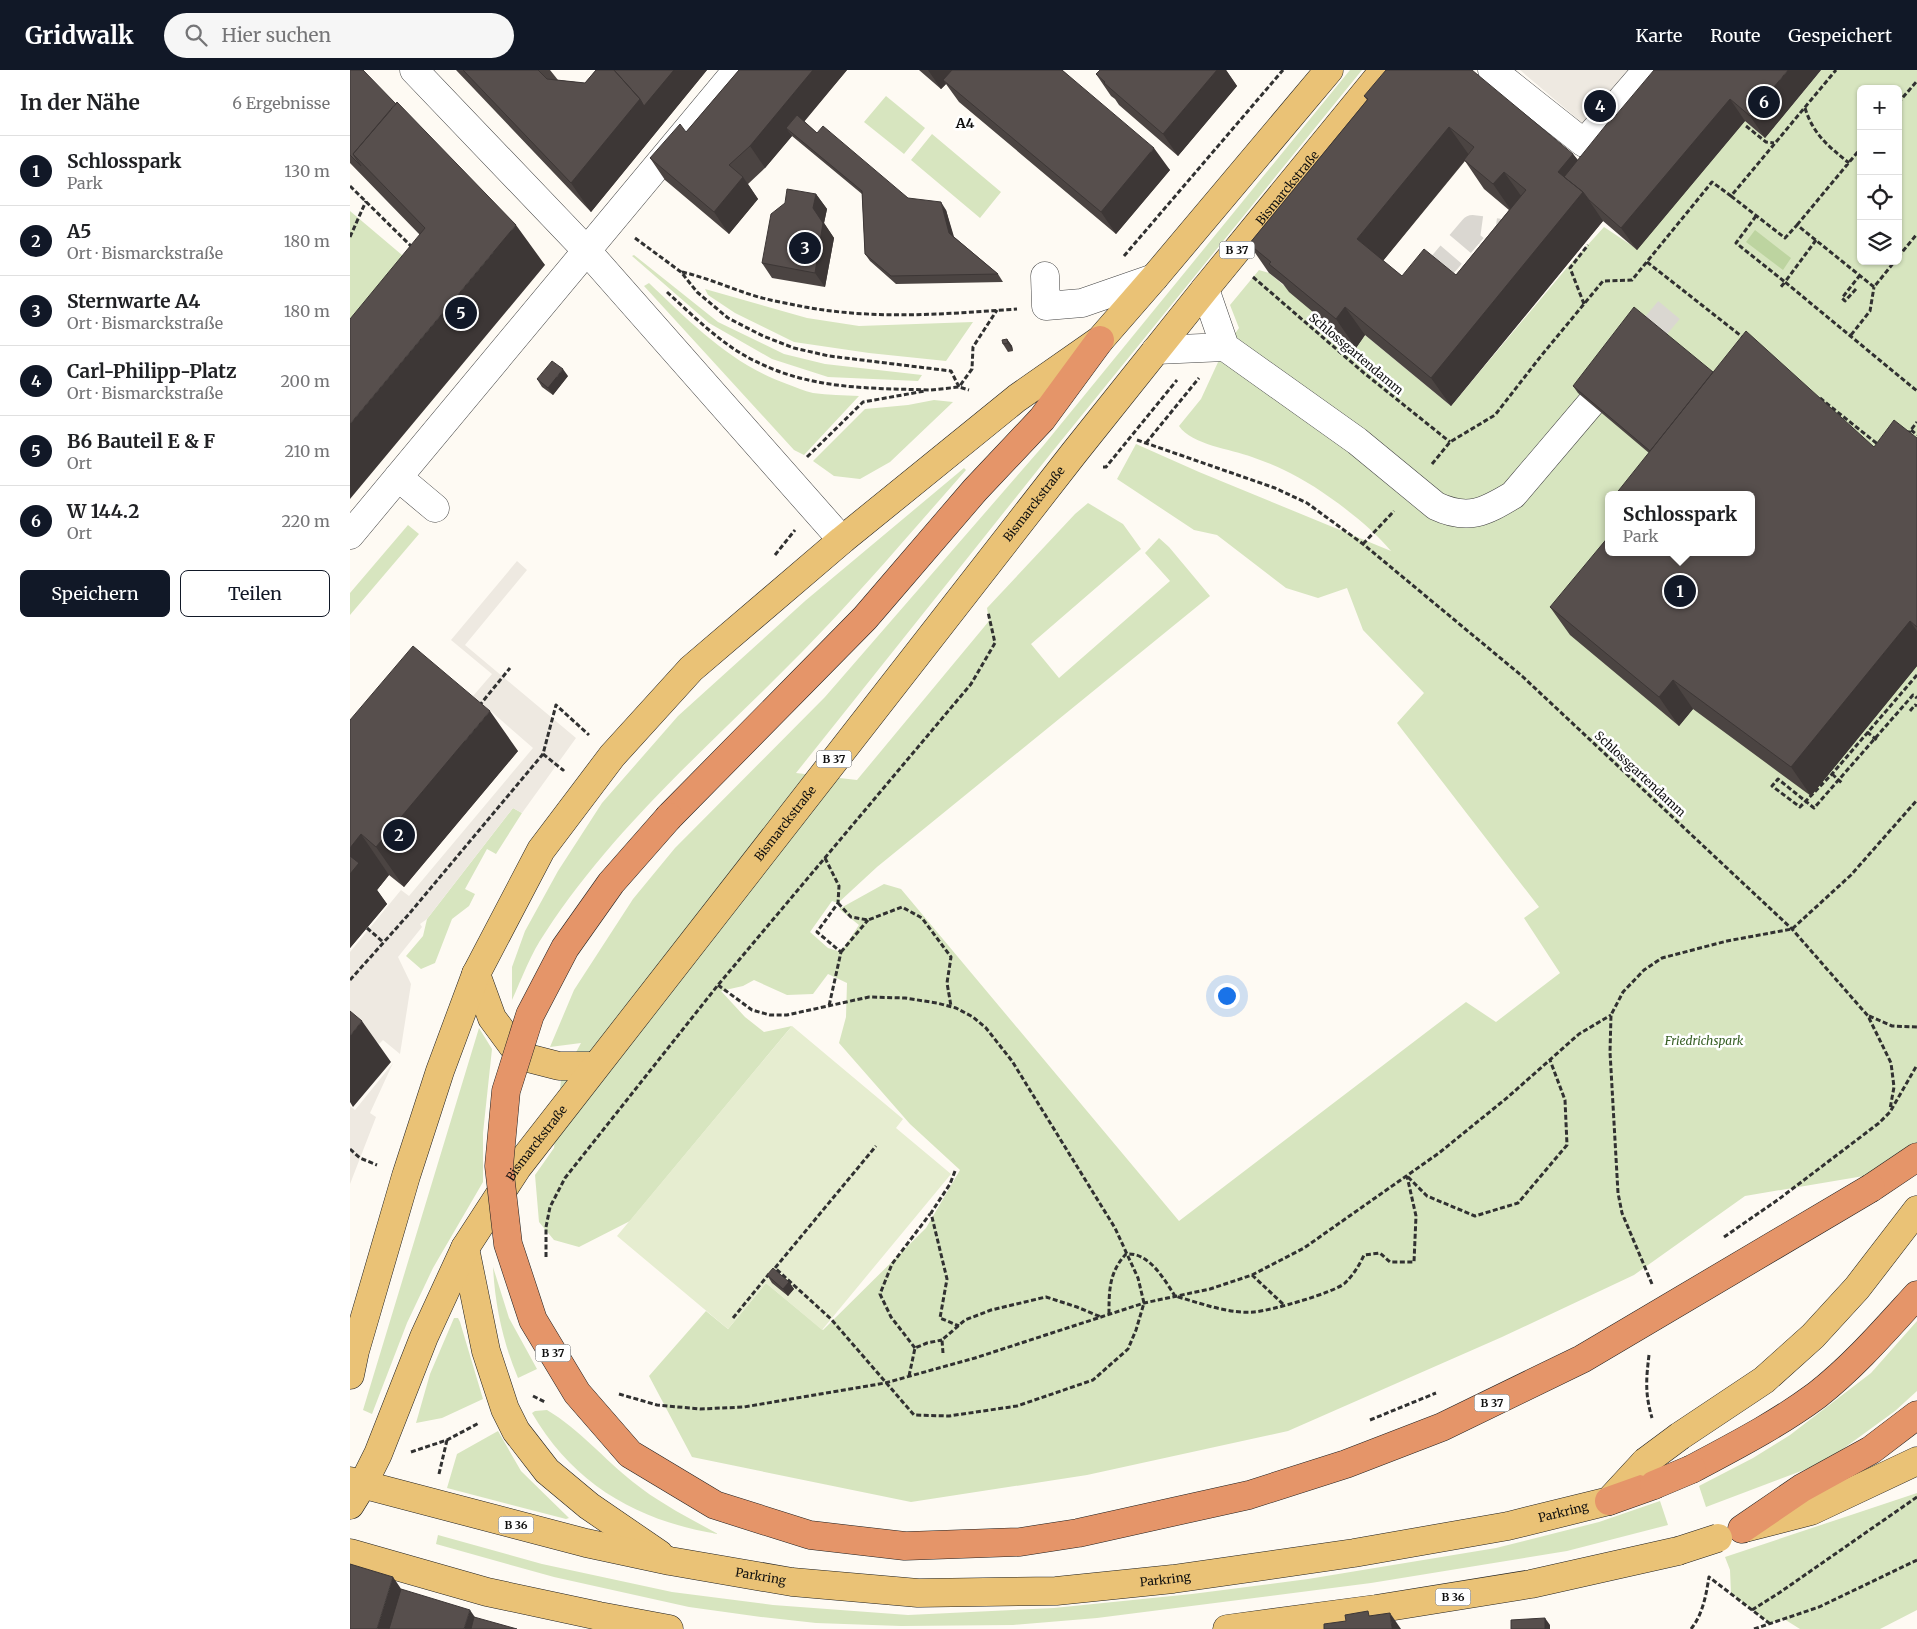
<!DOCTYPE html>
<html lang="de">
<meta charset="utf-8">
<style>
body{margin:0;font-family:Merriweather,serif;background:#f6f6f6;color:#202124}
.controls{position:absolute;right:15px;top:15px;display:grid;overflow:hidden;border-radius:8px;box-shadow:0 1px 4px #0004}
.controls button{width:45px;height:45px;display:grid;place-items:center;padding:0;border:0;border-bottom:1px solid #e0e0e0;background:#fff;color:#202124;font:25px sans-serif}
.you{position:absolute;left:876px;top:925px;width:18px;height:18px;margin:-12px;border:4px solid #fff;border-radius:50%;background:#1a73e8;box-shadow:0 0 0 8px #1a73e833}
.badge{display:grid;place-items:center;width:32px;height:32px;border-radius:50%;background:#111827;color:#fff;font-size:16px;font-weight:700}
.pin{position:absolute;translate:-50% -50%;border:2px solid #fff;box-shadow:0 1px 5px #0006}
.popup{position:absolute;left:1255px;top:421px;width:150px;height:65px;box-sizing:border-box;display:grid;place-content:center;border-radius:8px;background:#fff;filter:drop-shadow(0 1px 4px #0005);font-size:16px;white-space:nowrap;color:#757577}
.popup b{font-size:19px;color:#202124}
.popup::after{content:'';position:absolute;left:50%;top:100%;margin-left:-10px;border:10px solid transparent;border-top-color:#fff}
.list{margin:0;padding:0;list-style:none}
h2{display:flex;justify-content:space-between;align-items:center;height:65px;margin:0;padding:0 20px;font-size:21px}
h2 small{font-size:16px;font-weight:400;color:#757577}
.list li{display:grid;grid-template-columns:32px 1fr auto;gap:15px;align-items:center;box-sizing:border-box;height:70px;padding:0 20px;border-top:1px solid #e0e0e0}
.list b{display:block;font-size:19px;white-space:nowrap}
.list p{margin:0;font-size:16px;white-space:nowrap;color:#757577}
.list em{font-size:16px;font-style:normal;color:#757577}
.actions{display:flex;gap:10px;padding:15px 20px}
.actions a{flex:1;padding:11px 0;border:1px solid #111827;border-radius:8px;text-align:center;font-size:18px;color:#111827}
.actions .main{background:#111827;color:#fff}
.icon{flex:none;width:28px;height:28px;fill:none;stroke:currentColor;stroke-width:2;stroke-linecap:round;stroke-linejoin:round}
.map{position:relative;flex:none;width:1567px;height:1559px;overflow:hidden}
header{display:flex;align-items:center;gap:30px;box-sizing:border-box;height:70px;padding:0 25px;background:#111827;color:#fff}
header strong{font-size:24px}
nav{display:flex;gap:28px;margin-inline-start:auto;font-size:18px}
.search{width:350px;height:45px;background:#f6f6f6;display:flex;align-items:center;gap:12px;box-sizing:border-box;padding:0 18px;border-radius:28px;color:#757577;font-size:19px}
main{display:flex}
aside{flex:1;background:#fff}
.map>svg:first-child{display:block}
.green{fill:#d7e5bf;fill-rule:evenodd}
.forest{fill:#bdd4a0}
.pitch{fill:#e6edd0}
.plaza{fill:#eee9e1}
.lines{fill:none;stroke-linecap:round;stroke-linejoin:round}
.minor-tunnel{stroke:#dad7d1;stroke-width:28;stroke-dasharray:28 14;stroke-linecap:butt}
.minor-casing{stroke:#424242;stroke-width:29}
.major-casing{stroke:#202020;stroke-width:29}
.highway-casing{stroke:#202020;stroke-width:29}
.path{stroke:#313131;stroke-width:3;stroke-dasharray:5 2.5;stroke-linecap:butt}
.minor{stroke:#fff;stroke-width:28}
.major{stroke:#eac276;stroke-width:28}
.highway{stroke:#e59569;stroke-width:28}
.major-bridge-casing{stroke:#202020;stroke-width:29;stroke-linecap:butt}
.highway-bridge-casing{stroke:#202020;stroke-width:29;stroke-linecap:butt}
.path-bridge{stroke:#313131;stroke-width:3;stroke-dasharray:5 2.5;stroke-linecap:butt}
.major-bridge{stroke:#eac276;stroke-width:28}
.highway-bridge{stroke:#e59569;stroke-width:28}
.wall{fill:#4b4442;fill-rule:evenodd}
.shaded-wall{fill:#3d3736}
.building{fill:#574f4d;stroke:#3d3736;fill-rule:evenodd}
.labels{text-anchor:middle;stroke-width:5;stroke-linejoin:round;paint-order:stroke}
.shield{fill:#fff;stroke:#575757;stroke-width:1}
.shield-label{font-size:11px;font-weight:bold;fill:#0f0f0f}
.street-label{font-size:12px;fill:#0f0f0f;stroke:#fff}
.park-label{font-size:12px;font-style:italic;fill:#386026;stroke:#fff}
.neighbourhood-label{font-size:14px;font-weight:bold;fill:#0f0f0f;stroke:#fff}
</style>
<header>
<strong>Gridwalk</strong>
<div class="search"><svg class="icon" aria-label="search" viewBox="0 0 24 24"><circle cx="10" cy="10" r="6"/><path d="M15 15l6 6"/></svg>Hier suchen</div>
<nav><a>Karte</a><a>Route</a><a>Gespeichert</a></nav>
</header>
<main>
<aside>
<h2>In der Nähe<small>6 Ergebnisse</small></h2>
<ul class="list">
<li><span class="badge">1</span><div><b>Schlosspark</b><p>Park</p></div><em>130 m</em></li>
<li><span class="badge">2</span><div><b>A5</b><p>Ort · Bismarckstraße</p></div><em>180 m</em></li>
<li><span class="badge">3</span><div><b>Sternwarte A4</b><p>Ort · Bismarckstraße</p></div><em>180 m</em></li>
<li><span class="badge">4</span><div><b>Carl-Philipp-Platz</b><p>Ort · Bismarckstraße</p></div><em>200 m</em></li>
<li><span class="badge">5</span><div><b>B6 Bauteil E &amp; F</b><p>Ort</p></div><em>210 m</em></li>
<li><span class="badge">6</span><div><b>W 144.2</b><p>Ort</p></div><em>220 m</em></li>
</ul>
<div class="actions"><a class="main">Speichern</a><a>Teilen</a></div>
</aside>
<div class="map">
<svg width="1567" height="1559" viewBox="0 0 1567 1559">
<rect width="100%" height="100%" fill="#fefaf3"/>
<path class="green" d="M1000,0H1012L702,382L446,703L507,710L639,551L637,538L725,444L738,433L773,454L791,479L681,574L709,608L820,511L795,483L809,468L819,477L860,526L527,797L488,833L482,831L460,862L478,878L491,882L509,855L489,839L534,814L551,819L829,1151L1116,932L1146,952L1210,903L1174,848L1189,837L1047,653L1074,623L1013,560L997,518L968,528L936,518L867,465L844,460L767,409L786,374L849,402L1041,481C1018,453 967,415 934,400C924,395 913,391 902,387C881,379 842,375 829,356L851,329L875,277L889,258L880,235L909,200L919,203L1006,277L1015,265L1101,336L1215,200L1254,157L1287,179L1395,51L1415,68L1471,0H1567V1097L1395,1126L1284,1205L1152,1267L938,1361L737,1405L561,1432L342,1387L299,1306L356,1241L378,1259L416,1213L473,1260L576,1158L610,1100L560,1054L489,973L496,947L497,913L478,904L463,924L437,925L404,910L393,916L371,921L395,947L414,962L442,956L280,1151L229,1177L204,1170L189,1152L185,1105L204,1078L211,1010L231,973L200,977L224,920L283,829L325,778L475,627L693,376ZM1511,19H1548V191H1511ZM1259,425H1401V482H1259Z
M536,26L575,58L554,84L514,52Z
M582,64L651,122L630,148L561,90Z
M0,141L65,196L0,272Z
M284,185L368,252L434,284L475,294L572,305L568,311L478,307L422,289L359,253L282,186Z
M299,213C341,253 381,294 437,314C446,317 454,321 463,323C478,325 494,325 509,326L454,385L444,380L294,216Z
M355,219L457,248L509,256L623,252L596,291L519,283L444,272L385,243L358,225Z
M584,330L603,332L540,392L510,409L484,406L463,391L515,339L558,335Z
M614,398L616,400C562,461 509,524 452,582C362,674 266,754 195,863C181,883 172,908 162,930V897L175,861L208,801L252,733L328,646L455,531Z
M58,455L69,464L0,545V523Z
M163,738L172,743L146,784L137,779L115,819L125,824L119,836L102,849L85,893L71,899L56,886L73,866L77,849Z
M129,958L142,979L133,1063V1112L83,1198L57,1253L22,1344L13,1340Z
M143,1197L159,1248L187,1299L168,1308C153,1273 145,1235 143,1197Z
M104,1248H108L110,1252L133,1329L92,1348L66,1353L80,1304Z
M1567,1251V1321L1545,1341L1475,1392L1356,1437L1349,1416L1403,1388L1440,1365L1521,1303Z
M197,1340C229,1359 254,1389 283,1412C309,1433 339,1448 368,1464C288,1451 224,1415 182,1343L185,1341Z
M148,1361L171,1401L219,1448L216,1449L97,1418L107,1384Z
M1567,1423V1540L1530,1559H1450L1434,1549L1420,1553L1381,1523L1380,1500L1375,1487Z
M1310,1431L1318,1455L1217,1481L1021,1513L747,1548L663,1555L551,1556L466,1553L411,1547L339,1537L204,1507L86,1474L88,1465L192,1494L322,1522L423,1535L558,1545L704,1538L842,1524L958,1509L1146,1478L1249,1452Z"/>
<path class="forest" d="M1405,160L1441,188L1433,200L1396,172Z"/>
<path class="pitch" d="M442,956L553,1049L546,1058L601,1104L472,1260L416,1213L378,1259L267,1166Z"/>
<path class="plaza" d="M1170,0H1317L1256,73Z
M167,491L177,500L115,575L226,668L172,743L163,738L77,849L70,854L72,857L48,887L61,914L50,984L33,970L29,974L0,950V882L51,820L59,826L183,678L135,636L128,645L120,636L125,628L123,626L142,604L101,570Z
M43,993L20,1043L26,1047L0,1114V1036L5,1040Z"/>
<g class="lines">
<path class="minor-tunnel" d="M1083,206L1123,159L1167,165L1175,156
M1304,258L1319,240"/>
<g class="minor-casing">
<path id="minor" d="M64,0L237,181L492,470
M1142,0L1234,73L1297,0
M695,206L696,236L732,233L804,208
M855,219L875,277L1007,371L1086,436C1118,451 1135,442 1163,425L1265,305
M806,280L875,277
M48,407L85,438
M0,465L387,0"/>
</g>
<g class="major-casing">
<g id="major">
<path d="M126,904L142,948L170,986L209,996H245"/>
<path d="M115,1178L136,1281L155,1339L166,1361L197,1401L239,1436L309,1484"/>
<path d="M0,1305L5,1281L56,1106L90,1001L126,904L191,780L262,686L341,599L492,470L667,328L750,270L804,208L979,0"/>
<path d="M1330,1366L1414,1310L1463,1266L1507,1218L1567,1140"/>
<path id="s1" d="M0,1411L236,1473L320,1491L442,1512L568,1523L706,1521L823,1509L1004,1483L1158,1456L1259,1431L1295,1392"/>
<path id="s2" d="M0,1435L13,1414L28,1384L74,1267L115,1178L167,1098L724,383L855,219L1034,0"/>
<path d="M1395,1458L1461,1441L1567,1391"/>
<path d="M0,1483L137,1522L249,1546L319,1559"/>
<path d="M877,1559L1026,1539L1181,1514L1328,1481"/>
</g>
</g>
<g class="highway-casing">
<path id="highway" d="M319,747L515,548L625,420L692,349L750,270
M1521,1118L1567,1087
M1342,1399C1385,1376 1428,1354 1467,1325C1504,1296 1535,1260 1567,1225
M1259,1431L1304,1415
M1392,1459L1452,1418L1521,1380L1567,1345"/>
</g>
<path class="path" d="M1548,33L1567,11
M1455,38C1463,64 1478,76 1499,93
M1396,56L1416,72L1424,73
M0,116L62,177
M1381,126L1435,168L1447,155L1524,217L1545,191
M1406,146L1386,173L1435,212L1430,218
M1447,155L1511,78
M0,167L16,131
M285,168L331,202L347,222L378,248L413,266L444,278L479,286L601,301L609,317L622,299L623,277L647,240
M1466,170L1435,212L1567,321
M774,186L933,0
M1548,187L1567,164
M1297,192L1395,269
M332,202C354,207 375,216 396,223C415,230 436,233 455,237C526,250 596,244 667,239
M903,207L1014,303L1100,372
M1506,219L1495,231L1492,228L1510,205
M317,222C339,242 361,264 387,281C450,320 512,318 583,320
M1234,234L1220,198L1238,175
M1501,265L1520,241L1524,217
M581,320L609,317L619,320
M1470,328L1530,376
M1561,360L1567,365
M1557,365L1567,352
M787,370L925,418L957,433L1013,474L1172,606L1442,859L1518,946L1541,993L1544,1017L1540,1039
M796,373L849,308
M457,387L513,332L575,321
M1082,394L1100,372L1145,345L1191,286L1253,211L1282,210L1362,112L1381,126L1486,0
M753,397H756L827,310
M1013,474L1044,441
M425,485L445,460
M1567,605L1482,704L1450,737L1422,716L1428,709L1464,738L1563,625L1567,628
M129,636L160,598
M1560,641L1565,635L1567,636
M193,684L213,700L214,699
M475,788L489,816L488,833L467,862L491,882L479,936
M488,833L501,847L518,850L552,837L572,848L601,887L597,913L601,936
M17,858L33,872
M491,882L518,850
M0,910L59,844L193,684L206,635L239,665
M368,915L402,940L420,945H437L519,927L555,928L587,933L606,938L623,947L636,958L662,991L765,1158L788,1208L794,1233L786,1260L778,1279L743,1310L667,1336L599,1346L564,1345L481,1249L425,1198L526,1076
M1519,946L1542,956L1567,957
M0,1079L10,1088L27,1095
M605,1101L600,1114L581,1143L597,1209L590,1248L609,1256
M1058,1107L1077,1126L1125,1146L1168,1133L1217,1075L1215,1030L1200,990
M1374,1167L1429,1129L1529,1053L1540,1042L1567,995
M196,1187V1157L200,1137L215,1108L368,915L621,614L645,573L638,542
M902,1205L934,1235
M1302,1214L1272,1143L1268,1123L1260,982L1261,945L1273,922L1294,900L1312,888L1377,871L1442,859L1501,805L1567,730
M759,1244C759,1221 759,1202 776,1184C799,1182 814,1209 825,1226C850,1233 878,1244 904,1242C919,1241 984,1223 995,1213C1003,1205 1009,1196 1014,1185L1030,1183L1040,1192H1064L1066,1146L1057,1106
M383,1248L419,1204
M565,1278L541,1247L530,1224L542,1194L580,1144
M593,1283L592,1270L615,1250L641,1240L696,1227L727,1237L751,1247
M1299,1285C1296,1310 1295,1324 1302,1348
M559,1306L565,1278L577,1273L592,1270
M269,1324L307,1335L350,1339L394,1337L535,1313L625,1288L794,1233L860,1219L902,1205L954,1178L1089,1083L1158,1027L1229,964L1261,945
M183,1326L195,1332
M1020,1350L1086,1323
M61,1382L97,1370L129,1353
M89,1404L97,1370
M1402,1540L1429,1523L1567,1427
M1341,1559C1353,1544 1356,1525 1359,1507L1419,1553
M1404,1559L1469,1537L1567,1490"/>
<use href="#minor" class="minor"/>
<use href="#major" class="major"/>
<use href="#highway" class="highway"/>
<g class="major-bridge-casing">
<path id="major-bridge" d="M1295,1392L1330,1366
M1328,1481L1368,1468"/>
</g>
<g class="highway-bridge-casing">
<path id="highway-bridge" d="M319,747L261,813L215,878L180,945L156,1021L149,1096L158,1174L183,1250L227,1323L280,1384L365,1435L460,1465L555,1476L670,1472L728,1463L899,1425L996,1394L1092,1357L1232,1289L1521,1118
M1304,1415L1342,1399"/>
</g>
<path class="path-bridge" d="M1517,662L1528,671
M1482,704L1492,713"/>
<use href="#major-bridge" class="major-bridge"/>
<use href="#highway-bridge" class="highway-bridge"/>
</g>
<path class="wall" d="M0,0L195,195L70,165L0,93Z
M106,0H200L208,10L235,13L246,0H357L241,142Z
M389,0H497L454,51L467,63L558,128L596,140L603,166L648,204L653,212L546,214L520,191L515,184L512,124L442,66L415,98L398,114L408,129L379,164L315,110L300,88L336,62Z
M569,0H712L820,100L766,164L609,32L596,14L591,19Z
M750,0H876L887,16L828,86L769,35L765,29L761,26L746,4Z
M1471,0L1415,68L1395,51L1287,180L1253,151L1101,336L1015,265L1006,278L939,222L933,214L919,203L899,174L1017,30L1014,26L1223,84L1228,90L1261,51ZM1115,91L1134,119L1159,140L1106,205L1052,206L1033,191Z
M466,124L477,139L474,153L484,168L475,217L422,208L412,193Z
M657,269L662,276L663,281L658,282L653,274Z
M1363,302L1524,377L1567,368V596L1461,726L1343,639L1329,656L1220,565L1200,537L1401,482L1299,383L1228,323L1223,316Z
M218,306L203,325L192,317L187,309Z
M0,650L168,681L54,817L39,805L27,820L37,834L0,878Z
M417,1205L439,1212L444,1219L438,1226L422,1213Z"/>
<path class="shaded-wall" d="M324,0H357L241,142L221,113L290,29Z
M463,0H497L444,64L436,58L442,66L415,98L400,76Z
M578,0H607L593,10L596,14L591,19Z
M867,0H876L887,16L828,86L813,64Z
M1438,0H1471L1415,68L1400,46Z
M1380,29L1395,51L1287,180L1271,158Z
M1099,57L1119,85L1027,198L1007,169Z
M804,78L820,100L766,164L751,142Z
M1223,84L1243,112L1234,123L1253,151L1101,336L1081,308L1208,102Z
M1154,102L1174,130L1163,143L1143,114Z
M393,107L408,129L379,164L364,142Z
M466,124L477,139L474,153L484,168L475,217L465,203L463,138Z
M591,132L596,140L605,170L599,163Z
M166,155L195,195L0,429V354Z
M995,237L1015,265L1006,278L986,249Z
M657,269L662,276L663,281L658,273Z
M213,299L218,306L203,325L198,318Z
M1560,551L1567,561V596L1461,726L1441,697Z
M1323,610L1343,639L1329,656L1309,627Z
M140,641L168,681L54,817L26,777Z
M11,764L39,805L27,820L37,834L0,878V778Z
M12,951L41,992L3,1037L0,1032V966Z
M439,1212L444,1219L438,1226L433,1219Z
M43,1507L71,1548L68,1559H27Z
M120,1540L133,1559H114Z
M1040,1543L1051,1559H1042Z
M1195,1548L1200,1555V1559H1195Z"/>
<path class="building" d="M0,0H13L46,34L3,84L11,96L0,85Z
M113,0H188L197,9L235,13L246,0H264L290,29L221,113Z
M264,0H324L294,36L290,29Z
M389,0H463L400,76L379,95L393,107L364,142L300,88L330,54L336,62Z
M602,0H712L804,78L751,142L593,10Z
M750,0H867L813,64L754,13L755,12L746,4Z
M1036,0H1122L1223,84L1208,102L1233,122L1081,308L995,237L986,249L919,194L921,192L899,174L1018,29L1014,26ZM1099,57L1124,77L1114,90L1143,114L1154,102L1176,120L1106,205L1074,179L1052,206L1007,169Z
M1304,0H1438L1400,46L1380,29L1271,158L1239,130L1233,122L1214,107L1260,50L1261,51Z
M47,32L166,155L0,354V249L75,158L3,84Z
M447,45L467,63L473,56L558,128L591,132L599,163L648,204L541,206L515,184L512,121L436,58Z
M437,119L466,124L463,138L473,153L465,203L412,193L421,144L435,133Z
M1284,237L1363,302L1300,381L1223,316Z
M1396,261L1524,377L1544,350L1567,368V557L1560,551L1441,697L1323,610L1309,627L1200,537L1259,466V482H1401V425H1265Z
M657,269L658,273L653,274L652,270Z
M202,291L213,299L198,318L187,309Z
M63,576L140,641L26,777L11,764L0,778V650Z
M0,786L9,793L0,804Z
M0,941L12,951L0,966Z
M423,1198L439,1212L433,1219L417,1205Z
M0,1494L43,1507L27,1559H0Z
M51,1519L120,1540L114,1559H39Z
M1018,1541L1019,1546L1040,1543L1042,1559H974V1554L996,1551L995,1545Z
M124,1547L167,1559H121Z
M1195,1548V1559H1161V1550Z"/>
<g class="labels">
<g class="shield">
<rect x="869.5" y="171.5" width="35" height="17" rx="4"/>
<rect x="466.5" y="680.5" width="35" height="17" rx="4"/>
<rect x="185.5" y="1274.5" width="35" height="17" rx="4"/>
<rect x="1124.5" y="1324.5" width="35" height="17" rx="4"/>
<rect x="148.5" y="1446.5" width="35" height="17" rx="4"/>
<rect x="1085.5" y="1518.5" width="35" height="17" rx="4"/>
</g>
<g class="shield-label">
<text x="887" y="184">B 37</text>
<text x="484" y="693">B 37</text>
<text x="203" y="1287">B 37</text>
<text x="1142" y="1337">B 37</text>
<text x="166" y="1459">B 36</text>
<text x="1103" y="1531">B 36</text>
</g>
<g class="street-label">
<text dy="4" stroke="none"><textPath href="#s2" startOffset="1624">Bismarckstraße</textPath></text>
<text transform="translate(1006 284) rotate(40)" y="4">Schlossgartendamm</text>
<text dy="4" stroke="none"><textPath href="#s2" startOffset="1219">Bismarckstraße</textPath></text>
<text transform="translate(1290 704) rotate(43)" y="4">Schlossgartendamm</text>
<text dy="4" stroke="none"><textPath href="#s2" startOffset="814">Bismarckstraße</textPath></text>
<text dy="4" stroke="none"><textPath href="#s2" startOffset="409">Bismarckstraße</textPath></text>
<text dy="4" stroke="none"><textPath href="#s1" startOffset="1232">Parkring</textPath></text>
<text dy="4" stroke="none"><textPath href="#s1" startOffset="422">Parkring</textPath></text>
<text dy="4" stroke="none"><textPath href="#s1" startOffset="828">Parkring</textPath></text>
</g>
<g class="park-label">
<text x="1354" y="975">Friedrichspark</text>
</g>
<g class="neighbourhood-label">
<text x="615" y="58">A4</text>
</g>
</g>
</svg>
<div class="controls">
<button>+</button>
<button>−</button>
<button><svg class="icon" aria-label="locate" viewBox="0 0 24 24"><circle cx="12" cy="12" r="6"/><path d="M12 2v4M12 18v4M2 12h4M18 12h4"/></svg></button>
<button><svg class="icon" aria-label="layers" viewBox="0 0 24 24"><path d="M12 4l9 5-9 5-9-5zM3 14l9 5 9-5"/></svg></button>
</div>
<div class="you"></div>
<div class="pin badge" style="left:1330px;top:521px">1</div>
<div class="popup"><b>Schlosspark</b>Park</div>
<div class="pin badge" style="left:49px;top:765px">2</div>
<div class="pin badge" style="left:455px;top:178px">3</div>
<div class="pin badge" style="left:1250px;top:36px">4</div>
<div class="pin badge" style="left:111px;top:243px">5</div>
<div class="pin badge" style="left:1414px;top:32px">6</div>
</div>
</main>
